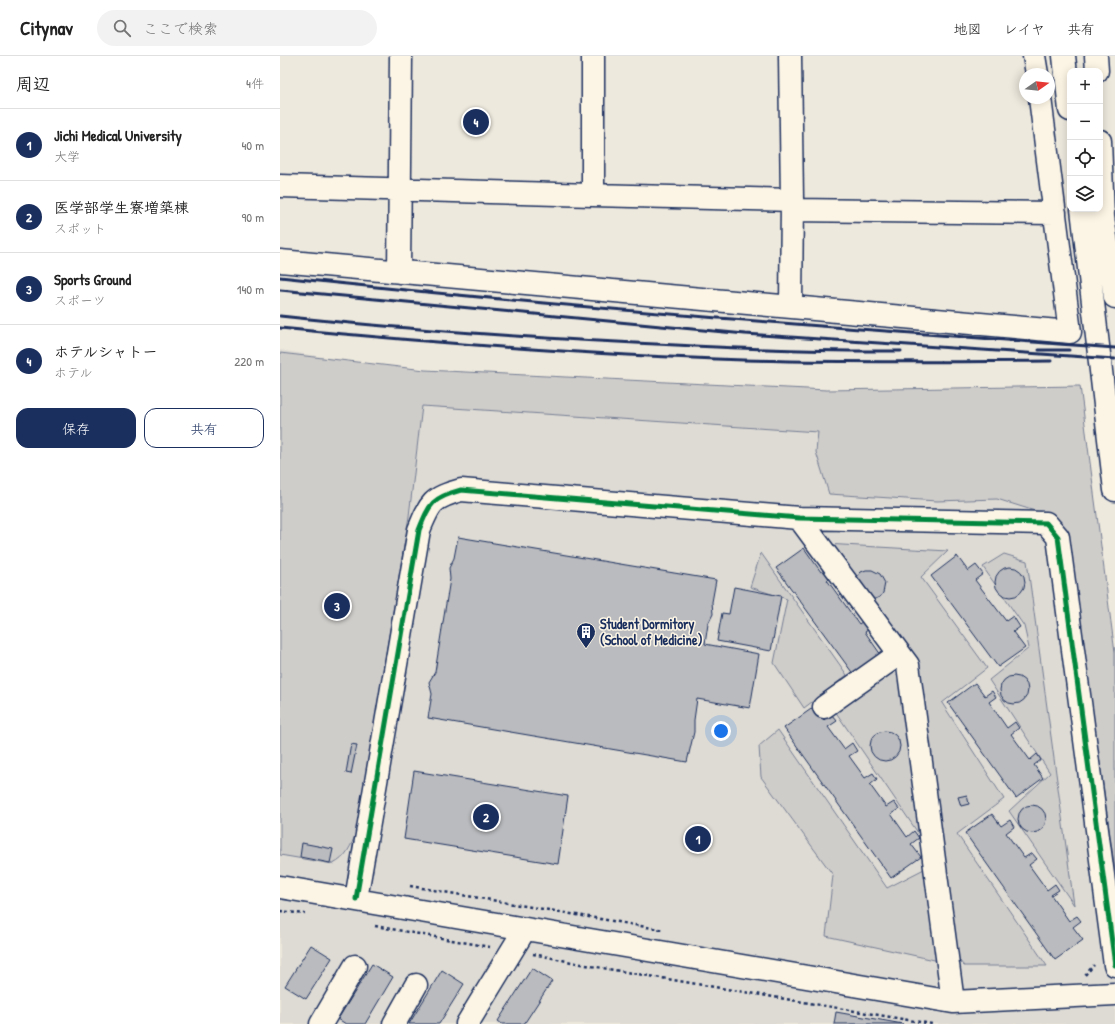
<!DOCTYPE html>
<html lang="ja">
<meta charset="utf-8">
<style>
body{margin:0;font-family:"Patrick Hand","Klee One",sans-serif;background:#f2f2f2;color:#222}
.controls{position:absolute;right:12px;top:12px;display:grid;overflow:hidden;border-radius:8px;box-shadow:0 2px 10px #0003}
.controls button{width:36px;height:36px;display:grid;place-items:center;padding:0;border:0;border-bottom:1px solid #e0e0e0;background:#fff;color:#222;font:20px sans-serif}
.compass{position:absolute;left:739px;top:12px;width:36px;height:36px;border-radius:50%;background:#fff;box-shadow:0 2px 10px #0003;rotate:76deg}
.you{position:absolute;left:441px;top:675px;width:14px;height:14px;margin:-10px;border:3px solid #fff;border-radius:50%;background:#1a73e8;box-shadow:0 0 0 6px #1a73e833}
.badge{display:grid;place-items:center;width:26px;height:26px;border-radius:50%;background:#1b2f5e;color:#fff;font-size:13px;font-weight:700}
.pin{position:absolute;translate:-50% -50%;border:2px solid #fff;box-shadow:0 1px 4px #0006}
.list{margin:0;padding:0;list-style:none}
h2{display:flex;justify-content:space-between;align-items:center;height:52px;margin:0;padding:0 16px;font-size:17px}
h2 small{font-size:13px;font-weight:400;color:#767676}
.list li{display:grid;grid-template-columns:26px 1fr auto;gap:12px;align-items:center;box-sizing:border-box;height:72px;padding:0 16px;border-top:1px solid #e0e0e0}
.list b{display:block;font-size:15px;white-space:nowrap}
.list p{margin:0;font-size:13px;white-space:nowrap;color:#767676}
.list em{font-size:13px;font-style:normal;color:#767676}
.actions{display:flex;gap:8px;padding:12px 16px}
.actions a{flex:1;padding:9px 0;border:1px solid #1b2f5e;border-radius:12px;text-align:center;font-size:14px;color:#1b2f5e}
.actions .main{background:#1b2f5e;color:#fff}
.icon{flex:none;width:22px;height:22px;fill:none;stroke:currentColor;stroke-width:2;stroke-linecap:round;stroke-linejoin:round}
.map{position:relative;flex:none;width:835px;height:968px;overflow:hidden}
header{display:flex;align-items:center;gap:24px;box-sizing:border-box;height:56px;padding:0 20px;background:#fff;border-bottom:1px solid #e0e0e0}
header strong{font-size:19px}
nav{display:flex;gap:22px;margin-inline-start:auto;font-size:14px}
.search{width:280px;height:36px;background:#f2f2f2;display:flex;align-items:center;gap:10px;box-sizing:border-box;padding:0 14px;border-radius:22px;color:#767676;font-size:15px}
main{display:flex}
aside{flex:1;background:#fff}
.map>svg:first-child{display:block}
.built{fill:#dedbd4}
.green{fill:#cfcdca;stroke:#757e94}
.building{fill:#babbbe;stroke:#1b2f5e}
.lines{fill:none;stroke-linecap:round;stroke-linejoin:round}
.minor-casing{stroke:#1b2f5e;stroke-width:25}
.path{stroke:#1b2f5e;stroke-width:2.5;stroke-dasharray:3 3;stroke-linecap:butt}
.minor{stroke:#fcf5e5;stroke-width:22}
.rail{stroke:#1b2f5e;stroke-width:3}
.cycleway-casing{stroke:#fcf5e5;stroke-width:8}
.cycleway{stroke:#00873e;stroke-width:5}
.labels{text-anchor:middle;stroke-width:3;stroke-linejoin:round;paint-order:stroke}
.poi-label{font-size:14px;font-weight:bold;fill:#1b2f5e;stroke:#fcf5e5;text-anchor:start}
</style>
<header>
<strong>Citynav</strong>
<div class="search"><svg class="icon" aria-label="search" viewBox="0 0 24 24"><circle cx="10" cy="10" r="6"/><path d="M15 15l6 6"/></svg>ここで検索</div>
<nav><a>地図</a><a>レイヤ</a><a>共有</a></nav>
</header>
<main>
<aside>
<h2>周辺<small>4件</small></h2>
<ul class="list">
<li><span class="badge">1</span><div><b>Jichi Medical University</b><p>大学</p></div><em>40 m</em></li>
<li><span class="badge">2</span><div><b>医学部学生寮増築棟</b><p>スポット</p></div><em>90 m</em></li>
<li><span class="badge">3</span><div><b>Sports Ground</b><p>スポーツ</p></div><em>140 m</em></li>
<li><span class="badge">4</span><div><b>ホテルシャトー</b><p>ホテル</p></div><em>220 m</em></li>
</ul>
<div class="actions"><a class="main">保存</a><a>共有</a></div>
</aside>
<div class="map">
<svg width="835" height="968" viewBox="0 0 835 968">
<rect width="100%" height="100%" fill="#eee9dd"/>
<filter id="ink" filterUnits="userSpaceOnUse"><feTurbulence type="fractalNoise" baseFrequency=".025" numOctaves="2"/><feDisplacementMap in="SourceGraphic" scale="8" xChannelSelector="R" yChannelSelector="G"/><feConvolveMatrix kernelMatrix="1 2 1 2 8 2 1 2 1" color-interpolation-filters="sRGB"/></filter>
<g filter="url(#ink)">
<path class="built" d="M0,294L276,339L800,330L835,597V968H0Z"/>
<path class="green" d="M0,297L145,314L547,334L800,330L835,597V815L787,473L774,461L717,443L657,445L549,438L536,396L538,376L142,350L129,460L76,777C71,790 66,802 53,808L0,799Z
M545,488L668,495L641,521L707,612L662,647L724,743L677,778L767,910H684L672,896L632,607Z
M481,497L567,619L524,652L494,607L507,543L470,531Z
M724,498L747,505L794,849L729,755L770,717L709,624L749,592L744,570L703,511Z
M613,610L622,612L649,793L553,652Z
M498,674L607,832L646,812L659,905L546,880L553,819L481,721L479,690Z"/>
<path class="building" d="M178,481L436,524L432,546L433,558L428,568L425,588L479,598L470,652L417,643L414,664V676L407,706L148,662L152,638L149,626L155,616L170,523L169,512L174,502Z
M524,492L541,516L548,511L554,519L547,524L579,568L586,563L592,571L585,576L601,599L574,619L496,512Z
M677,500L688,515L696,509L703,518L695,524L726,565L733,560L740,571L733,576L745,592L718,611L651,520Z
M715 526a15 15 0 1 1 30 0a15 15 0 1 1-30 0Z
M586,514H592L600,518L605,527L603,537L600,541L590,545L575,523L581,516Z
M454,531L501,540L491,595L437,585L442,557L449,558Z
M720 634a14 14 0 1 1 28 0a14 14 0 1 1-28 0Z
M695,627L705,640L712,635L716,641L709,646L727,672L735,666L739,672L731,678L750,704L757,698L761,704L754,709L763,722L736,742L668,647Z
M534,651L544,664L551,658L557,665L548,671L564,693L572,687L577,695L569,700L585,722L593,717L597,723L590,729L606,751L614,746L619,753L611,758L627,781L634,775L639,782L631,788L641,801L611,822L504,672Z
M590 690a15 15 0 1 1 30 0a15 15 0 1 1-30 0Z
M71,688L77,689L71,718L66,717Z
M134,715L288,740L278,808L124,783Z
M687,739L689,748L681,750L678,741Z
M738 763a14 14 0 1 1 28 0a14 14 0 1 1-28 0Z
M712,758L721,770L730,764L734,771L726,777L744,802L752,797L757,803L749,809L767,834L775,828L779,834L771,839L789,865L797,860L801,865L793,871L803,884L775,904L685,777Z
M22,787L53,793L50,807L20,801Z
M31,889L52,902L26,943L5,930Z
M92,908L113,921L85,968H66L58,963Z
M252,912L272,925L244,968H222L218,965Z
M162,914L184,928L159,968H129Z
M556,956L623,968H554Z"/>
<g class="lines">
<g class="minor-casing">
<path id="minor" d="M510,0L512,144
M754,0L757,18
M784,0L790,54
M816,0L817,15
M820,85L823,161L835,241
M0,130L313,139V0
M313,139L512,144L511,251
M802,153L835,434
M512,154L775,157
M0,205L790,276L760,42
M119,216L121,0
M519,462L628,609L673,946
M544,651L619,598
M0,831L673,946L835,938
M76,843L139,474C150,447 152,442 181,434L519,462L766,467L778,481L835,909
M41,968L75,910
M114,968L136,929
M187,968L245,873"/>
</g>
<path class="path" d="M130,830L384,874
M0,855L25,858
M95,870L210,891
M253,898L311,910L652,968
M805,919L814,909"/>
<use href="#minor" class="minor"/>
<path class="rail" d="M0,221C278,251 556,272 835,292
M0,234L465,278L835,303
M0,260C112,272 224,280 337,286C431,291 526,296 621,295
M0,272C154,287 309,299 464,304C567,307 669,306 771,305
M759,294H789"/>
<g class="cycleway-casing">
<path id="cycleway" d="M76,843L139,474C150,447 152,442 181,434L519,462L766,467L778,481L835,909"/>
</g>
<use href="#cycleway" class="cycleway"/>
</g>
</g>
<defs>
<g id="building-pin" transform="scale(1)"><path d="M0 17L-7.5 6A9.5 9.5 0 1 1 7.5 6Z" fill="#1b2f5e" stroke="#fcf5e5"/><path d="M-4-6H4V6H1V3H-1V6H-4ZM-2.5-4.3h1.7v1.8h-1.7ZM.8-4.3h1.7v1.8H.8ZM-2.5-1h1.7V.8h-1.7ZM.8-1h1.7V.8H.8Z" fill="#fff"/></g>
</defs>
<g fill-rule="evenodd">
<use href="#building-pin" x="306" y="576"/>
</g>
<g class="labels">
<g class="poi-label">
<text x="320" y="573">Student Dormitory<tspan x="320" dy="16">(School of Medicine)</tspan></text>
</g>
</g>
</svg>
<div class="controls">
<button>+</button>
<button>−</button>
<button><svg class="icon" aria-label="locate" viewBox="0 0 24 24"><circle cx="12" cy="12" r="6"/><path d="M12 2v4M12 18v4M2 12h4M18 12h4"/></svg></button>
<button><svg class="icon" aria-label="layers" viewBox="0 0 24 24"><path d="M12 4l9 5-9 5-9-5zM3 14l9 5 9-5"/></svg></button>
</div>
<svg class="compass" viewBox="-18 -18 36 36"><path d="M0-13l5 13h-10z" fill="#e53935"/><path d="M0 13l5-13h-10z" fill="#767676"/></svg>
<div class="you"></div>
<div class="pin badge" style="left:418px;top:783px">1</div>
<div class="pin badge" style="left:206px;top:761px">2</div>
<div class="pin badge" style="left:57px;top:550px">3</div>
<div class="pin badge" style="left:196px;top:66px">4</div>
</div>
</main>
